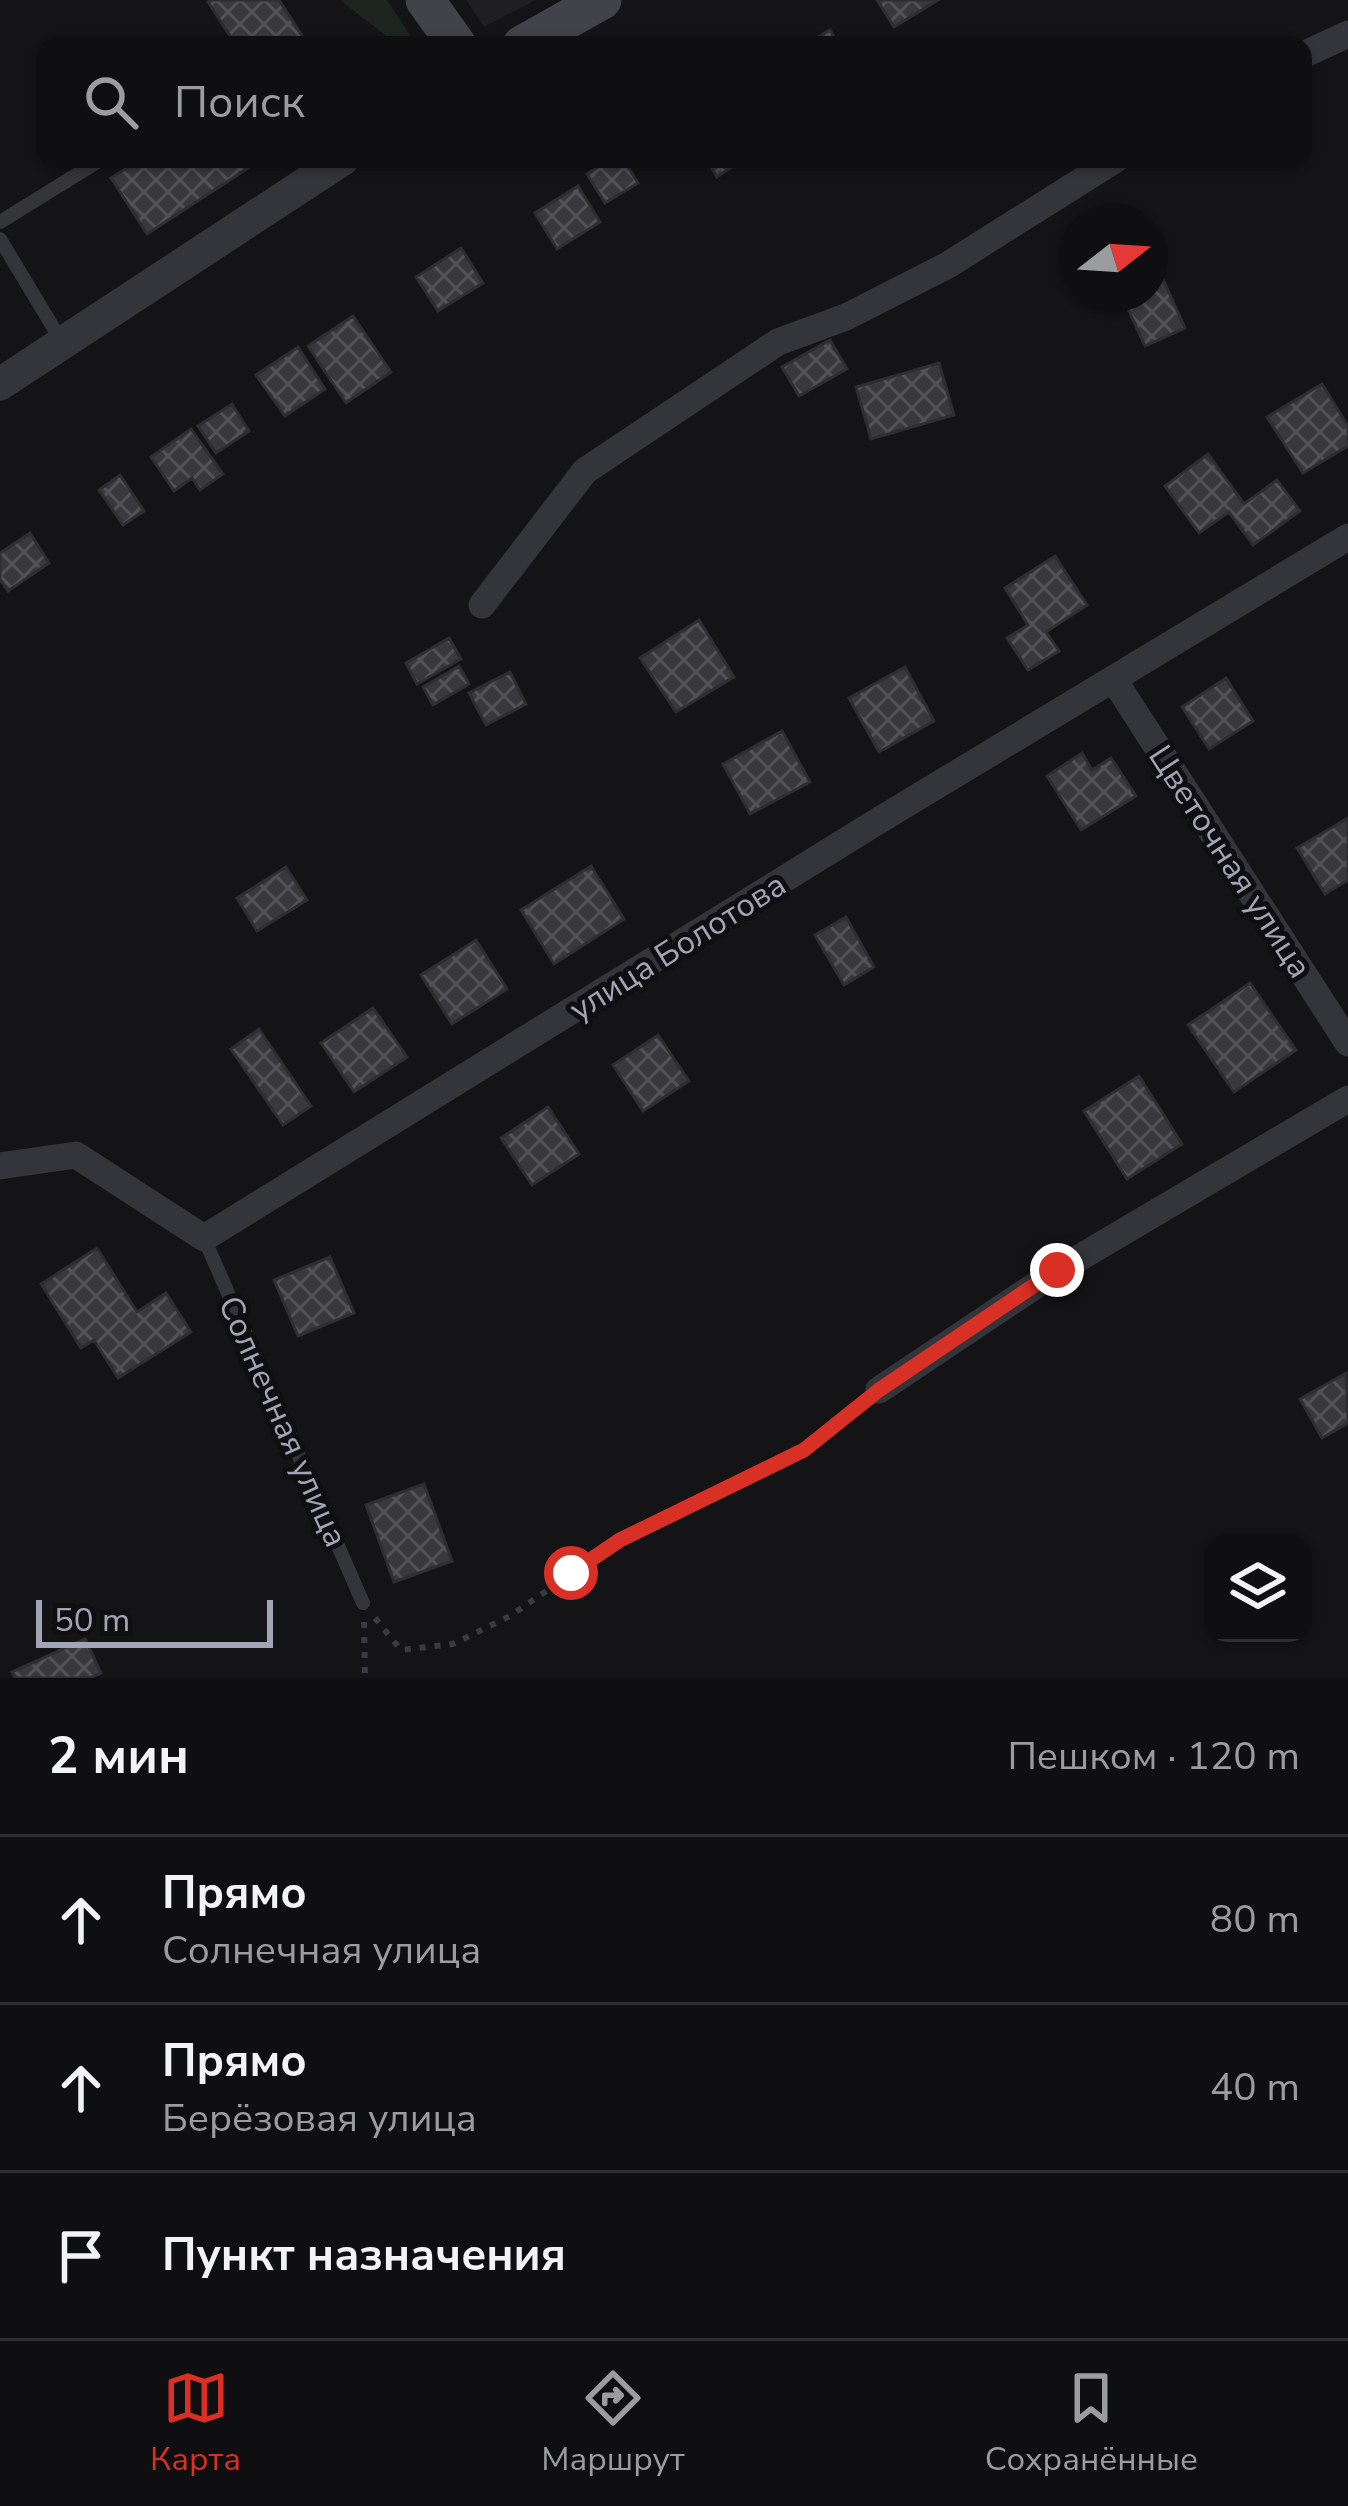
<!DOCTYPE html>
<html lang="ru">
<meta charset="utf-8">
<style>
body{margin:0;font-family:"Nunito Sans",sans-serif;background:#181719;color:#f1f3f6}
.controls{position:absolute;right:36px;bottom:36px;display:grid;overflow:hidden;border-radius:24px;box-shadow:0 3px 9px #0004}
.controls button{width:108px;height:108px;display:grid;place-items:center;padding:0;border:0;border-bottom:3px solid #2f2e30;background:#0f0e10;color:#f1f3f6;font:60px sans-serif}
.compass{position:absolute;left:1060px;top:204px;width:108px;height:108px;border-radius:50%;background:#0f0e10;box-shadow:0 3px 9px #0004;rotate:73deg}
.scale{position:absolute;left:36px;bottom:30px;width:237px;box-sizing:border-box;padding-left:12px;border:6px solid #a3a5b7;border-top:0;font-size:33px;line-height:42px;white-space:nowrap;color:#a3a5b7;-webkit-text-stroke:9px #0f0e10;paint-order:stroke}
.stop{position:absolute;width:36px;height:36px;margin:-27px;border:9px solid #d93025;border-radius:50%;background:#fff}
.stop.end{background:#d93025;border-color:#fff;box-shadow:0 3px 12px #0008}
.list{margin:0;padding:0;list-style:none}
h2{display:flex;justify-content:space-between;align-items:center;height:156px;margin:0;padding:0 48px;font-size:51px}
h2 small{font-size:39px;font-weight:400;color:#9b9c9f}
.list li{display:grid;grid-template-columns:78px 1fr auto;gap:36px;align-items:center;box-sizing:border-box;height:168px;padding:0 48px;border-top:3px solid #2f2e30}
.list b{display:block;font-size:45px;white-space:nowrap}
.list p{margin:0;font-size:39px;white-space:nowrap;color:#9b9c9f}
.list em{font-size:39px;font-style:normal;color:#9b9c9f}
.icon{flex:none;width:66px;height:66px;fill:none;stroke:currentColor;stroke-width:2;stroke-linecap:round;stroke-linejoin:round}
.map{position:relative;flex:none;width:1348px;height:1678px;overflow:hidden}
.search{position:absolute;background:#0f0e10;box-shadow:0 3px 9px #0004;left:36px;right:36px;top:36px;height:132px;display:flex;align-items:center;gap:30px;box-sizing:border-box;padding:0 42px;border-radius:24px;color:#9b9c9f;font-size:45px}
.sheet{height:660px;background:#0f0e10}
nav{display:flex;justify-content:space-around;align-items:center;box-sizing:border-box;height:168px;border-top:3px solid #2f2e30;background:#0f0e10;font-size:33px;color:#9b9c9f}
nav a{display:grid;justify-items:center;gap:6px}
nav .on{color:#d93025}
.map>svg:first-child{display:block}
.built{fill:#1f1f22}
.forest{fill:url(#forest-firs)}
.building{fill:url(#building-cross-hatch);stroke:#2e2d31;stroke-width:3}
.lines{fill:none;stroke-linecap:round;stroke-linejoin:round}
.path{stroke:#3a3a42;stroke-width:6;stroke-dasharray:6 9;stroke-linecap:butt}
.service{stroke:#34343b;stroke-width:14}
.minor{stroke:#34343b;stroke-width:27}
.tertiary{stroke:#34343b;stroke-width:33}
.secondary{stroke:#42424b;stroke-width:39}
.route{stroke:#d93025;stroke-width:15}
.labels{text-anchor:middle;stroke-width:10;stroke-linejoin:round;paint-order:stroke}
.street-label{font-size:33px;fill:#a3a5b7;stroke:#0f0e10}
</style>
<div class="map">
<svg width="1348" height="1678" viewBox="0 0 1348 1678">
<defs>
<pattern id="forest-firs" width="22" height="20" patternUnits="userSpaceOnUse" patternTransform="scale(3)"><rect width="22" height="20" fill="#1d2520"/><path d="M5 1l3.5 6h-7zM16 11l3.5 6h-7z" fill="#3b423e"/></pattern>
<pattern id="building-cross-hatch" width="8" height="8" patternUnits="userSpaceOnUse" patternTransform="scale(3)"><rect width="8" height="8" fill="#38383d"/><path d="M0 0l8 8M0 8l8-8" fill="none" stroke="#525257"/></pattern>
</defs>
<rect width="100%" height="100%" fill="#141315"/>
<path class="built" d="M466,0H535L484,27Z"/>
<path class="forest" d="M340,0H387L416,44L389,38Z"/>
<path class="building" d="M211,0H279L308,45H236L208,2Z
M877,0H938L894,27Z
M830,30L839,45H804Z
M141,159H262L147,234L111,178Z
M610,159H623L638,183L605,203L587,174Z
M706,159H744L717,177Z
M578,186L600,222L557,249L535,213Z
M461,248L483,283L438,311L416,277Z
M1162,277L1185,328L1145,346L1122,296L1150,294V283Z
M353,316L391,372L346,403L308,346Z
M830,340L847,369L799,396L782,367Z
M298,347L325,389L285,416L256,375Z
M939,363L954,415L871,439L856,387Z
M1322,384L1348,426V446L1303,473L1267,417Z
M232,404L249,431L216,453L198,426Z
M191,429L223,474L200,490L192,478L174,491L151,457Z
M1208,454L1244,504L1277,480L1300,511L1253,545L1229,512L1199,533L1165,486Z
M120,475L144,511L123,525L99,490Z
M30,533L49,563L8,591L0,580V553Z
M1055,556L1087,605L1046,632L1059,651L1028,670L1007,638L1028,625L1005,588Z
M699,620L734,677L676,712L640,658Z
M449,638L461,659L417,684L406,663Z
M459,666L469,684L433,705L423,687Z
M905,667L934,721L879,752L849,698Z
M510,672L526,704L486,725L469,693Z
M1226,678L1253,721L1209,749L1182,707Z
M782,731L810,782L750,814L723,764Z
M1082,753L1092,770L1111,758L1136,796L1081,830L1047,776Z
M1348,818V880L1325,894L1297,848Z
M591,866L624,919L554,964L521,910Z
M286,867L307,900L257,931L237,898Z
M846,917L874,967L844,985L815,935Z
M476,940L507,989L452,1024L421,975Z
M1250,983L1296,1050L1234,1092L1188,1025Z
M373,1008L407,1057L354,1092L321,1043Z
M259,1029L311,1106L283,1125L231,1049Z
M658,1035L689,1081L643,1111L613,1065Z
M1139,1076L1182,1144L1127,1179L1084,1111Z
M548,1107L579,1154L532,1185L501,1138Z
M97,1248L137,1312L166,1293L191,1332L118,1378L94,1340L81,1348L41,1284Z
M330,1257L354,1313L298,1336L274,1280Z
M1346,1373L1348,1423L1322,1438L1300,1399Z
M424,1484L452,1561L394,1582L366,1505Z
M85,1639L101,1673L90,1678H15L12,1672Z"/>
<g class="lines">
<path class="path" d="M375,1618L401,1650L453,1644L510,1616L620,1540L804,1451L856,1408
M364,1622L365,1678"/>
<path class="service" d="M0,222L102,159
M0,239L62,342
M204,1238L363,1603"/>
<path class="minor" d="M1303,55L1348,34
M482,605L585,471L778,342L846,317L948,265L1116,159
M1114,680L1348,1043
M0,1166L76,1155L204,1238L878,821L1348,537
M879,1390L1057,1271L1348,1099"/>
<path class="tertiary" d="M0,384L343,159"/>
<path class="secondary" d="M425,0L457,45
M522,45L602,0"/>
</g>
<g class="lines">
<path class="route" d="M571,1573L620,1540L804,1450L879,1390L1057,1270"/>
</g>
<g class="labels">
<g class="street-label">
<text transform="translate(1231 861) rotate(57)" y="12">Цветочная улица</text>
<text transform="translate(677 946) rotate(-32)" y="12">улица Болотова</text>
<text transform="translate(284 1421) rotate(66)" y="12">Солнечная улица</text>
</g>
</g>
</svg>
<div class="controls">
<button><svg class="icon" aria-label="layers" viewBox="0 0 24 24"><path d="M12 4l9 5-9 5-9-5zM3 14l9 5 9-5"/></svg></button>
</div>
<svg class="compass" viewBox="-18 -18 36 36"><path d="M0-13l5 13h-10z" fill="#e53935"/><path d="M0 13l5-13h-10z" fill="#9b9c9f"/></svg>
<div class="scale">50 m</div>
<div class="stop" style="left:571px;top:1573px"></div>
<div class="stop end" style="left:1057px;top:1270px"></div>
<div class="search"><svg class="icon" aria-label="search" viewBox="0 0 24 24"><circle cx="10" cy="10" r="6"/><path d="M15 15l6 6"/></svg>Поиск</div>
</div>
<section class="sheet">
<h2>2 мин<small>Пешком · 120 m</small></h2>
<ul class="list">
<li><svg class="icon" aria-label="ahead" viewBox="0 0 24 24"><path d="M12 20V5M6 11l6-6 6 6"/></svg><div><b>Прямо</b><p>Солнечная улица</p></div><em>80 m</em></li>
<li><svg class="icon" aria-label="ahead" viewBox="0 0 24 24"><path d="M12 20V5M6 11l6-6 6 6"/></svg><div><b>Прямо</b><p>Берёзовая улица</p></div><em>40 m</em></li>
<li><svg class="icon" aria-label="arrive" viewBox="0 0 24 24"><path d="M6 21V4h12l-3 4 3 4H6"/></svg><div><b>Пункт назначения</b></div></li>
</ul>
</section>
<nav>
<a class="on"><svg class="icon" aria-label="map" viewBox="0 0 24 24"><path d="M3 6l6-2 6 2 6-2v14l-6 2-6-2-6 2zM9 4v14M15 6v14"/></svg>Карта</a>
<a><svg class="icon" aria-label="directions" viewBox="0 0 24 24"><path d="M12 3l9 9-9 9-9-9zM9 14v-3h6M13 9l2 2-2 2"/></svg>Маршрут</a>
<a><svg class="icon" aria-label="saved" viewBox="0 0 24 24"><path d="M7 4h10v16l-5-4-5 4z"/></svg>Сохранённые</a>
</nav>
